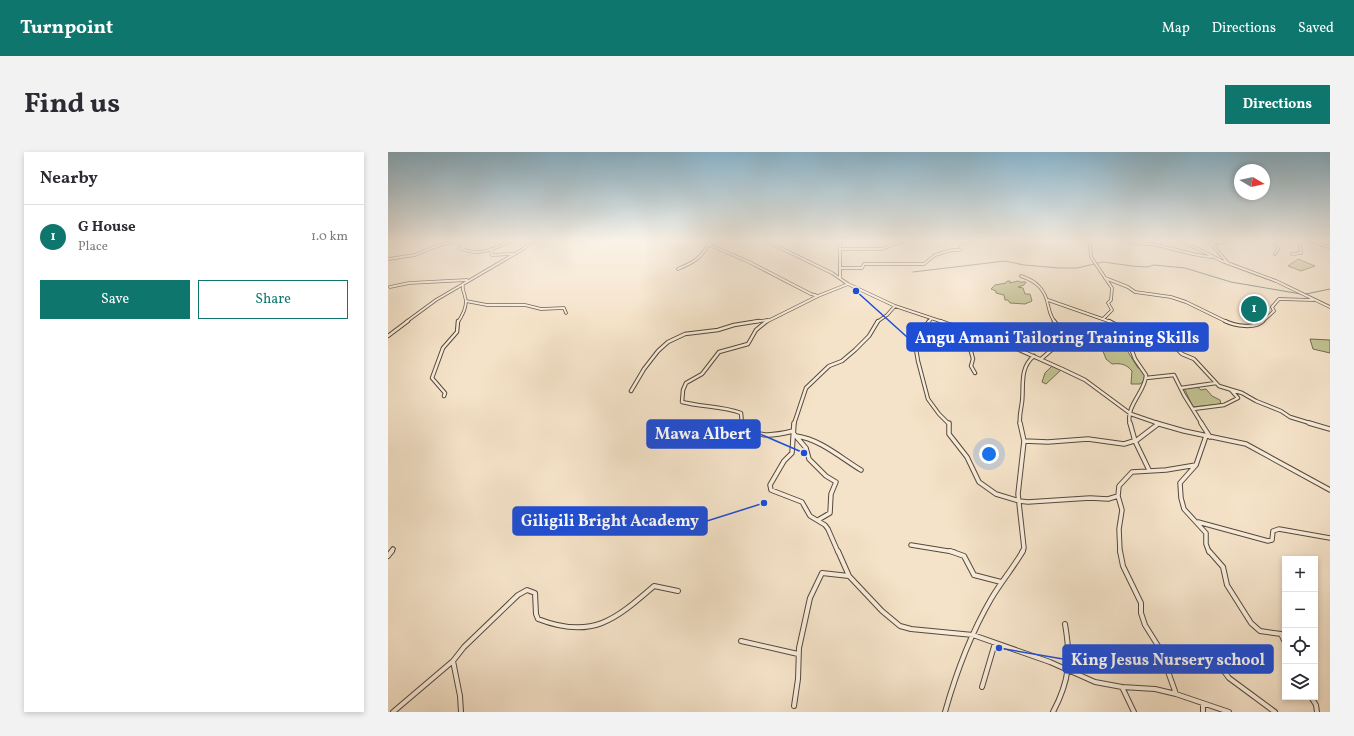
<!DOCTYPE html>
<meta charset="utf-8">
<style>
body{margin:0;font-family:Vollkorn,serif;background:#f2f2f3;color:#2b2b33}
.controls{position:absolute;right:12px;bottom:12px;display:grid;overflow:hidden;border-radius:0px;box-shadow:0 2px 6px #0003}
.controls button{width:36px;height:36px;display:grid;place-items:center;padding:0;border:0;border-bottom:1px solid #e1e1e2;background:#fff;color:#2b2b33;font:20px sans-serif}
.compass{position:absolute;left:846px;top:12px;width:36px;height:36px;border-radius:50%;background:#fff;box-shadow:0 2px 6px #0003;rotate:99deg}
.you{position:absolute;left:601px;top:302px;width:14px;height:14px;margin:-10px;border:3px solid #fff;border-radius:50%;background:#1a73e8;box-shadow:0 0 0 6px #1a73e833}
.badge{display:grid;place-items:center;width:26px;height:26px;border-radius:50%;background:#0f766e;color:#fff;font-size:13px;font-weight:700}
.pin{position:absolute;translate:-50% -50%;border:2px solid #fff;box-shadow:0 1px 4px #0006}
.list{margin:0;padding:0;list-style:none}
h2{display:flex;justify-content:space-between;align-items:center;height:52px;margin:0;padding:0 16px;font-size:17px}
h2 small{font-size:13px;font-weight:400;color:#7c7c81}
.list li{display:grid;grid-template-columns:26px 1fr auto;gap:12px;align-items:center;box-sizing:border-box;height:64px;padding:0 16px;border-top:1px solid #e1e1e2}
.list b{display:block;font-size:15px;white-space:nowrap}
.list p{margin:0;font-size:13px;white-space:nowrap;color:#7c7c81}
.list em{font-size:13px;font-style:normal;color:#7c7c81}
.actions{display:flex;gap:8px;padding:12px 16px}
.actions a{flex:1;padding:9px 0;border:1px solid #0f766e;border-radius:0px;text-align:center;font-size:14px;color:#0f766e}
.actions .main{background:#0f766e;color:#fff}
.icon{flex:none;width:22px;height:22px;fill:none;stroke:currentColor;stroke-width:2;stroke-linecap:round;stroke-linejoin:round}
.map{position:relative;flex:none;width:942px;height:560px;overflow:hidden;border-radius:0px}
header{display:flex;align-items:center;gap:24px;box-sizing:border-box;height:56px;padding:0 20px;background:#0f766e;color:#fff}
header strong{font-size:19px}
nav{display:flex;gap:22px;margin-inline-start:auto;font-size:14px}
.intro{display:flex;align-items:center;justify-content:space-between;box-sizing:border-box;height:96px;padding:0 24px}
h1{margin:0;font-size:28px}
.button{padding:10px 18px;border-radius:0px;background:#0f766e;color:#fff;font-size:14px;font-weight:700}
main{display:flex;gap:24px;padding:0 24px}
aside{flex:1;background:#fff;border-radius:0px;box-shadow:0 2px 6px #0003}
.map>svg:first-child{display:block}
.green{fill:#c2c292;stroke:#726c4f}
.lines{fill:none;stroke-linecap:round;stroke-linejoin:round}
.stream{stroke:#6c7b6e;stroke-width:1}
.minor-far3-casing{stroke:#57493b;stroke-width:3.5}
.minor-far2-casing{stroke:#57493b;stroke-width:4.5}
.minor-far1-casing{stroke:#57493b;stroke-width:5.5}
.minor-casing{stroke:#57493b;stroke-width:6}
.minor-far3{stroke:#f8eddc;stroke-width:2}
.minor-far2{stroke:#f8eddc;stroke-width:2.5}
.minor-far1{stroke:#f8eddc;stroke-width:3.5}
.minor{stroke:#f8eddc;stroke-width:4}
.leader{fill:none;stroke:#1d4ed8;stroke-width:1.5}
.callout-dot{fill:#1d4ed8;stroke:#f8eddc;stroke-width:1.5}
.callout{fill:#1d4ed8;stroke:#1d4ed8;stroke-width:1.5}
.callout-label{font-size:16px;text-anchor:middle;font-weight:bold;fill:#fff}
</style>
<header>
<strong>Turnpoint</strong>
<nav><a>Map</a><a>Directions</a><a>Saved</a></nav>
</header>
<div class="intro"><h1>Find us</h1><a class="button">Directions</a></div>
<main>
<aside>
<h2>Nearby<small></small></h2>
<ul class="list">
<li><span class="badge">1</span><div><b>G House</b><p>Place</p></div><em>1.0 km</em></li>
</ul>
<div class="actions"><a class="main">Save</a><a>Share</a></div>
</aside>
<div class="map">
<svg width="942" height="560" viewBox="0 0 942 560">
<rect width="100%" height="100%" fill="#f5e3c9"/>
<filter id="stains"><feTurbulence type="fractalNoise" baseFrequency=".005" numOctaves="4"/><feColorMatrix values="0 0 0 0 .2 0 0 0 0 .09 0 0 0 0 .02 0 0 0 .5 -.17"/></filter>
<radialGradient id="worn" r=".72"><stop offset=".6" stop-color="#630" stop-opacity="0"/><stop offset="1" stop-color="#630" stop-opacity=".3"/></radialGradient>
<path class="green" d="M910,107L927,114L913,119L900,114Z
M620,129H622V131L630,129L632,130H638L636,133L630,135L635,136L637,142H642L644,149L637,152L622,151L620,148H617L616,143L608,141V139L603,137L607,133L618,131V130Z
M922,187L942,188V201L925,197Z
M713,194L737,195L750,216L754,217L757,221L756,229L752,232H743L744,219C738,212 733,211 724,212L718,207Z
M664,214L673,218L658,232L654,230L657,221Z
M808,234L813,238L818,237L824,244L832,248L833,252L805,255L796,236Z"/>
<g class="lines">
<path class="stream" d="M525,120L617,109L636,113L671,116H689L715,110L744,114L759,115L766,113L797,116L843,130L913,142
M918,142L942,137"/>
<g class="minor-far3-casing">
<path id="minor-far3" d="M72,89L71,96C91,105 105,97 124,89
M321,89V92L324,94L361,110L423,142L430,144L460,132
M378,89L444,121L460,132L507,154L555,170
M452,89V126
M698,89L702,92L703,105L724,136L723,148L720,151L724,158L715,167
M740,89C748,93 756,91 764,92C784,96 803,103 823,105
M794,89L834,109L888,129L942,155
M821,89L839,110
M886,89L890,97L887,102
M921,89L942,91
M823,92L841,89
M931,92L942,95
M451,97H493L516,89
M103,98L104,103L124,102
M904,102L913,101L911,89
M0,107L27,103L46,95L68,89
M452,116H474L476,112H536L547,103L564,98H572L574,92L581,89
M290,117C306,110 312,107 321,92
M633,124C648,129 657,137 660,153C662,160 662,164 667,170
M717,126L740,135L747,140L783,145L798,150L839,170
M2,135L21,131L79,128
M660,148L723,170
M78,149L99,153H137L153,157L176,156L178,161
M18,170L48,148L135,97L145,89
M70,170C74,164 80,153 77,145C76,138 74,140 75,132
M365,170L380,168
M378,170L430,144
M489,170L499,163L507,154
M541,170L543,166
M874,170L886,159L884,155L891,147L925,148"/>
</g>
<g class="minor-far2-casing">
<path id="minor-far2" d="M541,169L529,187L528,197L530,209L540,247L551,262L561,272
M552,169L618,192L674,217L697,228L743,262L772,272
M721,169L744,181L749,191L744,199L747,207L758,223C758,239 737,254 742,272
M837,169C847,174 867,177 875,169
M744,181L755,184L767,192H780L788,196L794,202L806,207L831,234L854,241L868,249L893,259L902,265L925,272
M587,182L581,192L585,207L583,214L587,221
M0,184L20,169
M749,191L767,192
M653,207L667,195V183L670,174L666,169
M758,226L786,223L796,243L814,272
M793,236L828,231
M243,239L256,217L270,199L280,190L297,182L330,178L346,173L371,169
M56,244L57,241L44,226L55,196L69,180L70,169
M805,257L836,253L850,246L843,238
M354,272L353,261C335,254 313,255 294,250L295,238L298,231L314,222L331,200L360,192L368,178L379,169
M406,272L418,236L441,214L454,209L467,198L481,184L490,169
M632,272C631,264 633,258 634,250C636,234 631,216 646,204"/>
</g>
<g class="minor-far1-casing">
<path id="minor-far1" d="M354,271C365,288 389,283 405,279
M406,271L404,301L396,309L382,333L383,338L414,350L422,364L437,373L440,377L450,400
M561,271V282L579,305L591,330L608,342L631,349L640,350L702,346L720,347L730,344L731,334L744,320L778,318L808,313
M632,271L636,289L630,342L636,396L634,400
M742,271L747,289L761,318
M768,271L796,279L858,292L942,338
M813,271L822,285
M921,271L942,277
M406,282L418,296L421,307L438,324L448,330L443,342L442,361L430,368
M408,284C432,287 453,306 473,318
M818,284L808,313L792,331L793,346L796,357L818,381V392L821,400
M636,289L660,290L700,287L736,292L749,288L770,272
M730,344L734,358L731,377L732,400
M810,370L880,389L884,388L885,379L891,377L942,386
M523,393L566,400
M3,400L5,397"/>
</g>
<g class="minor-casing">
<path id="minor" d="M450,399L461,424L494,459L512,474L523,477L585,483L662,510L707,530L734,535L767,537L788,542L841,560
M562,399L576,404L586,423L613,430
M732,399L735,414L753,451V461L757,473L772,497L788,542
M821,399L835,415L839,433L863,471L872,479L893,482L897,490
M0,404L4,399
M353,489L410,502
M829,510L841,526L887,560
M594,535L607,491
M734,535L746,560
M923,545L928,553L929,560
M815,552V560
M406,554L410,527L411,496L422,446L434,421L461,424
M5,560L65,509
M73,560L72,544L65,509L76,495L130,443L139,438L147,441L148,462L150,467C204,488 227,468 266,434L290,439
M557,560C568,521 582,483 603,447C613,430 625,416 635,399
M665,560C682,528 683,507 677,472"/>
</g>
<use href="#minor-far3" class="minor-far3"/>
<use href="#minor-far2" class="minor-far2"/>
<use href="#minor-far1" class="minor-far1"/>
<use href="#minor" class="minor"/>
</g>
<linearGradient id="sky" x2="0" y2="1"><stop stop-color="#8ab8d1"/><stop offset="0.53" stop-color="#faf2e7"/><stop offset="1" stop-color="#faf2e7" stop-opacity="0"/></linearGradient>
<rect width="942" height="167" fill="url(#sky)"/>
<path class="leader" d="M468 139L519 185M416 301L372 282M376 351L319 369M611 496L675 507"/>
<g class="callout-dot">
<circle cx="468" cy="139" r="4"/>
<circle cx="416" cy="301" r="4"/>
<circle cx="376" cy="351" r="4"/>
<circle cx="611" cy="496" r="4"/>
</g>
<g class="callout">
<rect x="519" y="171" width="301" height="28" rx="4"/>
<rect x="259" y="268" width="113" height="28" rx="4"/>
<rect x="125" y="355" width="194" height="28" rx="4"/>
<rect x="675" y="493" width="210" height="28" rx="4"/>
</g>
<g class="callout-label">
<text x="669" y="191">Angu Amani Tailoring Training Skills</text>
<text x="315" y="287">Mawa Albert</text>
<text x="222" y="374">Giligili Bright Academy</text>
<text x="780" y="513">King Jesus Nursery school</text>
</g>
<rect width="100%" height="100%" filter="url(#stains)"/>
<rect width="100%" height="100%" fill="url(#worn)"/>
</svg>
<div class="controls">
<button>+</button>
<button>−</button>
<button><svg class="icon" aria-label="locate" viewBox="0 0 24 24"><circle cx="12" cy="12" r="6"/><path d="M12 2v4M12 18v4M2 12h4M18 12h4"/></svg></button>
<button><svg class="icon" aria-label="layers" viewBox="0 0 24 24"><path d="M12 4l9 5-9 5-9-5zM3 14l9 5 9-5"/></svg></button>
</div>
<svg class="compass" viewBox="-18 -18 36 36"><path d="M0-13l5 13h-10z" fill="#e53935"/><path d="M0 13l5-13h-10z" fill="#7c7c81"/></svg>
<div class="you"></div>
<div class="pin badge" style="left:866px;top:157px">1</div>
</div>
</main>
